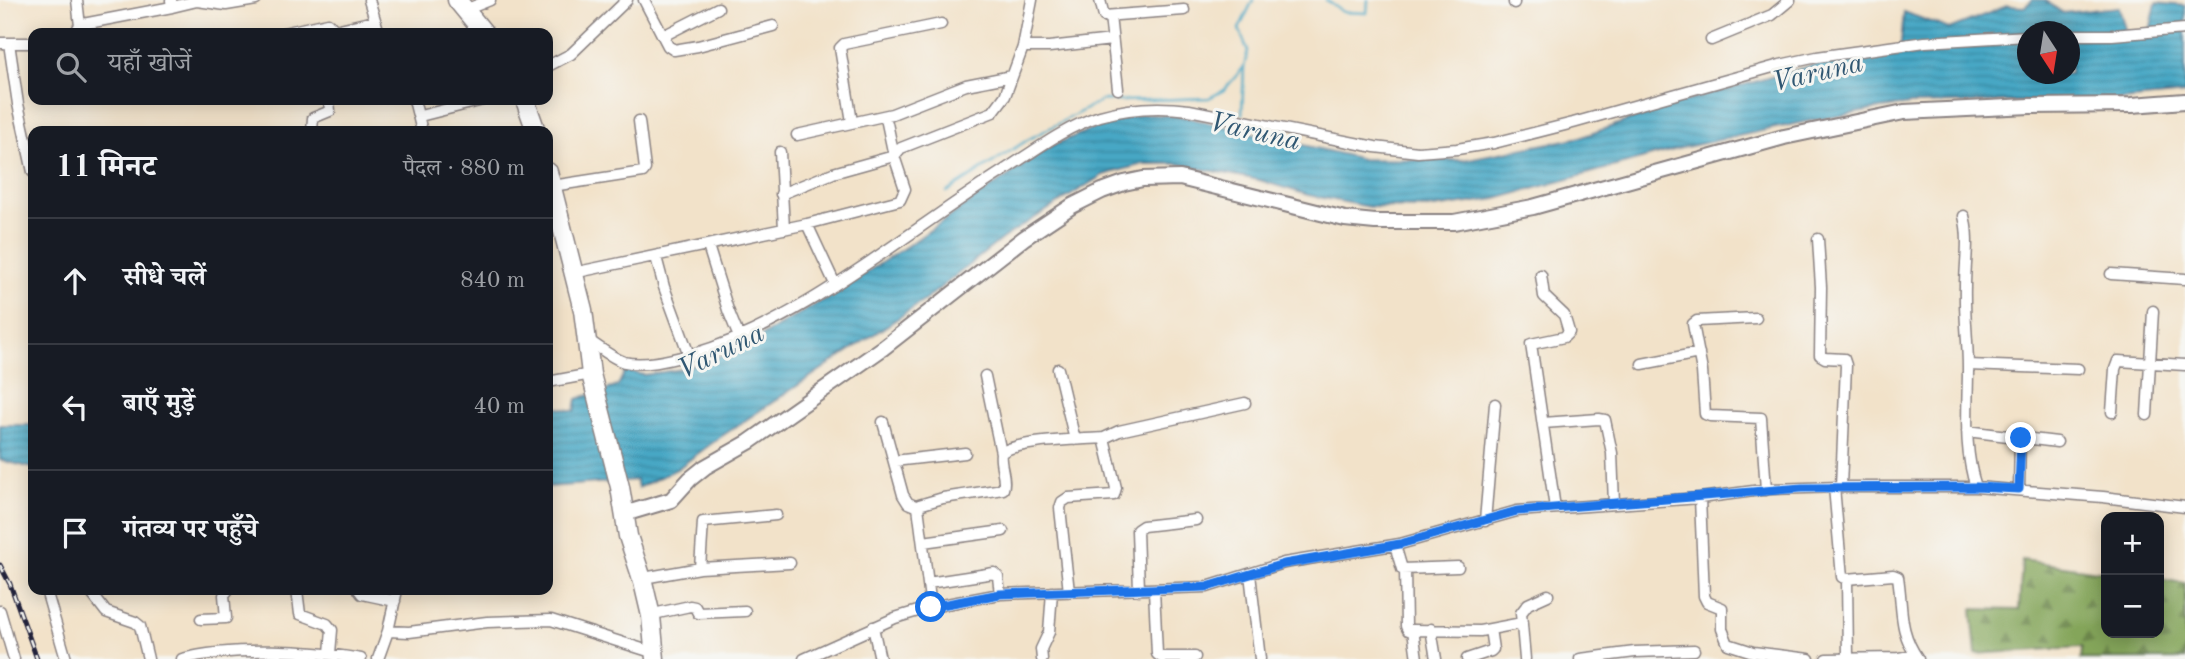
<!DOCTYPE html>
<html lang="hi">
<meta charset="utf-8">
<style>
body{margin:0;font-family:"Old Standard TT","Noto Serif Devanagari",serif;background:#20242c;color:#f1f3f6}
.controls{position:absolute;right:21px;bottom:21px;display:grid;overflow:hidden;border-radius:14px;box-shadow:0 4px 18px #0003}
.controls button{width:63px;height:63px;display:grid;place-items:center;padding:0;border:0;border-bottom:2px solid #363941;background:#171b24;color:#f1f3f6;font:35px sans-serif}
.compass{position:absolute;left:2017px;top:21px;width:63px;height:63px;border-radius:50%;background:#171b24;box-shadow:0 4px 18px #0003;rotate:168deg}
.stop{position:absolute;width:21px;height:21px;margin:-16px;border:5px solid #1a73e8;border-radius:50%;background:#fff}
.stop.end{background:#1a73e8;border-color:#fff;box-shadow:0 2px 7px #0008}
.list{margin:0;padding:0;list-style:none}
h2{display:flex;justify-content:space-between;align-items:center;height:91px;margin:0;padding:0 28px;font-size:30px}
h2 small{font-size:23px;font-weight:400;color:#9ea1a6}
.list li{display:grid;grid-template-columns:46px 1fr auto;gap:21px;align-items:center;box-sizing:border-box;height:126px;padding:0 28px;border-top:2px solid #363941}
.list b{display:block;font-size:26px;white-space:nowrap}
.list em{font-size:23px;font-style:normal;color:#9ea1a6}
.icon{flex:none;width:38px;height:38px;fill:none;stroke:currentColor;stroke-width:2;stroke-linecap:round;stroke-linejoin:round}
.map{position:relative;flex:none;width:2185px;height:659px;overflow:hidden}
.search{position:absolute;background:#171b24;box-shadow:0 4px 18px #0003;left:28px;top:28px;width:525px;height:77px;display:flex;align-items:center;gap:18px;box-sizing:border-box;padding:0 24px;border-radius:14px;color:#9ea1a6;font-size:26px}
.panel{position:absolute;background:#171b24;box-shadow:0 4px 18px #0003;left:28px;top:126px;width:525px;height:469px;border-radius:14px}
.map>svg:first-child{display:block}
.forest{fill:url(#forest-firs);stroke:#53644a;stroke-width:2}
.water{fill:url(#water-rules);stroke:#346480;stroke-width:2;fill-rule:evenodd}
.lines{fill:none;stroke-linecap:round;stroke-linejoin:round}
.stream{stroke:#46a7c5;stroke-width:2.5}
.street-casing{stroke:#8a8282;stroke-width:13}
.secondary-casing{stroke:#8a8282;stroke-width:18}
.highway-casing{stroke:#8a8282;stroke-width:21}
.street{stroke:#fff;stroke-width:10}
.secondary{stroke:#fff;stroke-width:14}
.highway{stroke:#fff;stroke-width:18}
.rail-casing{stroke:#22223b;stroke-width:5}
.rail{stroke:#f6f6f2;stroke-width:2.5;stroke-dasharray:8;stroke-linecap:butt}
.route{stroke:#1a73e8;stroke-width:9}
.labels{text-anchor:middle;stroke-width:6;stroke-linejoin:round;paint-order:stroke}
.water-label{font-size:28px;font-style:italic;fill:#305772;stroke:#f6f6f2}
</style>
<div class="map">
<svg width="2185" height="659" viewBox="0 0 2185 659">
<defs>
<pattern id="forest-firs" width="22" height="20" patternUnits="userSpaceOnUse" patternTransform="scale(1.75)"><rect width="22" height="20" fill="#84a55a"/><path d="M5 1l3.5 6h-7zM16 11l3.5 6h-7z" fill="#6c864c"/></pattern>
<pattern id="water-rules" width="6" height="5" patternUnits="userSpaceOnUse" patternTransform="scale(1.75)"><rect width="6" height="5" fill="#46a7c5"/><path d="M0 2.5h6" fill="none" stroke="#3a88a1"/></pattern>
</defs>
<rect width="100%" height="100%" fill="#f6f6f2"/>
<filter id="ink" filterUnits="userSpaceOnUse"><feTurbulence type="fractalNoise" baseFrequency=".0143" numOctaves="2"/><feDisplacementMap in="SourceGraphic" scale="14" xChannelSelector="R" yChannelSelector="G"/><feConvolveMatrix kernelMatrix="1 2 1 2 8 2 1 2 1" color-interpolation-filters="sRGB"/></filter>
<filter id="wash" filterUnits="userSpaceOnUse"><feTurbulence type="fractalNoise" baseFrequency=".00686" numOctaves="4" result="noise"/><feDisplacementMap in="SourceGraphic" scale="28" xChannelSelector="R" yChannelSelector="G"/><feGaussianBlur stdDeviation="1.57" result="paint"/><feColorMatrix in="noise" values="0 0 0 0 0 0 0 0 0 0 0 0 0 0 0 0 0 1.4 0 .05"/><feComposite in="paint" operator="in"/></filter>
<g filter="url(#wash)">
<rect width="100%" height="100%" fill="#f2e2c9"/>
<path class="forest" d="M2022,560L2106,572V633H2159V579L2185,583V659H2081L2082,647L1976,654L1972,609L2019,610Z"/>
<path class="water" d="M2033,0H2044L2063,13L2119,7L2127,37H2149L2156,3L2185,6V94L2121,100L1909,104L1804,122L1681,148L1496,199L1434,208L1370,207L1308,195L1259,180L1178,164H1143L1103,175L1003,238L925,300L719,438L677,469L638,488L636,480L548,487V406L575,411L577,399L618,386L625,371L644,375L682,369L737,350L832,295L913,242L1051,146L1097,127L1142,114L1180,116L1362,159L1463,160L1582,137L1666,107L1817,64L1900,52L1904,12L1949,29L2007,6L2024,7ZM2028,32H2070V74H2028Z
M0,425H33V468L0,460Z"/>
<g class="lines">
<path class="stream" d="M1326,0L1343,12L1367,13L1368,0
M1242,114L1244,67L1248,51L1239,29L1253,0
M947,192L1029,139L1103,100L1120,101L1209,98L1224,90L1244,67"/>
</g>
</g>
<g filter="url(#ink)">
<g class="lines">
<g class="street-casing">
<path id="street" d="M77,0L80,26
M369,0L379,33
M644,0L668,46L674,50L698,46L773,26
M1100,0L1104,16L1184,10
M1514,3V0
M172,7L197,1L226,5L256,0
M465,10L490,0
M1110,16L1118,89
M76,33L78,28L83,24L172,7L171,0
M283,33L328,23L335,30L374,21
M2070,35H2112L2185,29
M663,36L718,8
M1711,40L1772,15L1790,0
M0,43H33
M9,43L18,104L33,172
M1023,47H1049L1112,40
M548,66L571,54L627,0
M414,100L422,131
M420,116L483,100
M852,122L840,48L844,44L941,24
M312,131L313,118L330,111L329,100
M797,135L892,114L966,85L1012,76
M780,152L784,229
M552,186L643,172L645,169L639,121
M781,194L833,173L894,156L887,123
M1964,216C1970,239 1965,263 1965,286C1964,314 1968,341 1968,368C1968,409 1963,448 1976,487
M807,224L835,284
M1818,239L1821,287L1820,355L1825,358L1844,359L1846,365L1841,487
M708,246L728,310L739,337
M656,257L664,287L689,355
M573,273L807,224L900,200L905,189L894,156L901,148L993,112L1005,96L1023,47L1032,0
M2111,274L2185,279
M1541,275L1544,296L1564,315L1569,332L1564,337L1531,344L1555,508
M1756,318L1697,321L1693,324L1702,371L1705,414L1710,416L1761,418L1766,490
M588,340C599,347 612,358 624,362C645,367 673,359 693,354C801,323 908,231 1003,171C1034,151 1065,127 1100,116C1131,107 1158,106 1189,110L1375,147L1418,152L1457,149L1494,143L1573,123L1780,65L1817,57L1925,42L2028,36
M1642,364L1699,353
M1968,365L2078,369
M1058,369L1075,440
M985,376L1001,453
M548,382L591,374
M2112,412L2115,369L2118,361L2185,365
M2147,415L2153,311
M883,422L903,495L908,503L918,507
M1543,423L1599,419L1605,420L1612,453L1614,504
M1967,431L2057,442
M894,461L965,453
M1834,487L1842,577L1847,579L1893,575L1898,577C1903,609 1898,630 1918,659
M2019,489L2020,438
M1700,498L1704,596L1707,602L1722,608V629L1728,644L1753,652L1809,659
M1485,521L1495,404
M923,542L1003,531
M1395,545L1402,569L1458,567
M700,568L703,522L776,515
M1405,569L1406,626L1408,630H1413
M1250,574L1260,659
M649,577L700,568L790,563
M1847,579L1848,658
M928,583L994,573L998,577L1000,594
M1154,589L1157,654L1161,657H1195
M46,590L66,659
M89,590L106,612L135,622L140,626L148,659
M297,590L300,614L327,624L332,630L330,653
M359,590L362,594L395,601
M1139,590L1137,530L1143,526L1196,520
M1069,592L1060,508L1062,502L1068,498L1114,495L1116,488L1104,438L1119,431L1245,403
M931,607L918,507L919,505L943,498L1003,489C1007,478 999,465 1001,453C1018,440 1080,440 1104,438
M0,611L14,659
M658,613L690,606L695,607L698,613L745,611
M201,619L226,618L224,595L228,590
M873,627L880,659
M1431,629L1436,659
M388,631L409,632L487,622L551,620L658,654
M182,659C232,646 311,650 361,659
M378,659L388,631L397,590
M804,659L895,618L931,607L1000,594L1207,587L1284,563L1400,544L1517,511L1700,498L1769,489L1841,487H1976L2103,497L2185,507
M1042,659L1041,649L1049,632L1052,592
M1417,659L1413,630L1480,631L1522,623
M1467,659L1491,651L1493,649L1490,629
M1525,659L1521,613L1528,604L1548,595
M1580,659L1635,652L1694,650
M1826,659L1899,658L1915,655"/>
</g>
<g class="secondary-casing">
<path id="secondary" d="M624,514L671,500L690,479L705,467L749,442L883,348L1024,238L1072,206L1102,191L1124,183L1143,179L1180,178L1345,219L1375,222H1454L1533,207L1784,137L1904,112L2030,106L2132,105L2185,101"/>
</g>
<g class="highway-casing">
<path id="highway" d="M457,0L484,33
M525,100L536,131
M548,172L583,310L591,374L620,487L628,536L643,582L651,616L655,659"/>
</g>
<use href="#street" class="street"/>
<use href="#secondary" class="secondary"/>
<use href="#highway" class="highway"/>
<g class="rail-casing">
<path id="rail" d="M0,565L10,584L37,659"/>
</g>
<use href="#rail" class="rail"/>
</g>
</g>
<g class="lines" filter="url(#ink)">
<path class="route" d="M931,607L1000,594L1207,587L1284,564L1400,544L1517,511L1802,488L1976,487L2019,489L2021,438"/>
</g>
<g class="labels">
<g class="water-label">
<text transform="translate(1817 71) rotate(-13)" y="10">Varuna</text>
<text transform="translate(1255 130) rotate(13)" y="10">Varuna</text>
<text transform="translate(720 350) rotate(-26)" y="10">Varuna</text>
</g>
</g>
</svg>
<div class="controls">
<button>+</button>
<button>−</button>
</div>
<svg class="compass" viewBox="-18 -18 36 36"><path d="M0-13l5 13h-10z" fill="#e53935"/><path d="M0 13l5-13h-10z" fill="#9ea1a6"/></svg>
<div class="stop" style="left:931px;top:607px"></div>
<div class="stop end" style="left:2021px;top:438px"></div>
<div class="search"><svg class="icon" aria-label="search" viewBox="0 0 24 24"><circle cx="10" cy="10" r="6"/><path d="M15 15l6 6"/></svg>यहाँ खोजें</div>
<section class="panel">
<h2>11 मिनट<small>पैदल · 880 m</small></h2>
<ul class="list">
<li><svg class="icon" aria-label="ahead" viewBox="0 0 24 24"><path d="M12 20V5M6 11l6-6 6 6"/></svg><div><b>सीधे चलें</b></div><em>840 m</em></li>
<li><svg class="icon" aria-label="left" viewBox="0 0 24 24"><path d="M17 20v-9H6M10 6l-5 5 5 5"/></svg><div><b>बाएँ मुड़ें</b></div><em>40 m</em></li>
<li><svg class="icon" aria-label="arrive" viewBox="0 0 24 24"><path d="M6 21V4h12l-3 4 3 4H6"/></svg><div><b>गंतव्य पर पहुँचे</b></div></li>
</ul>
</section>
</div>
